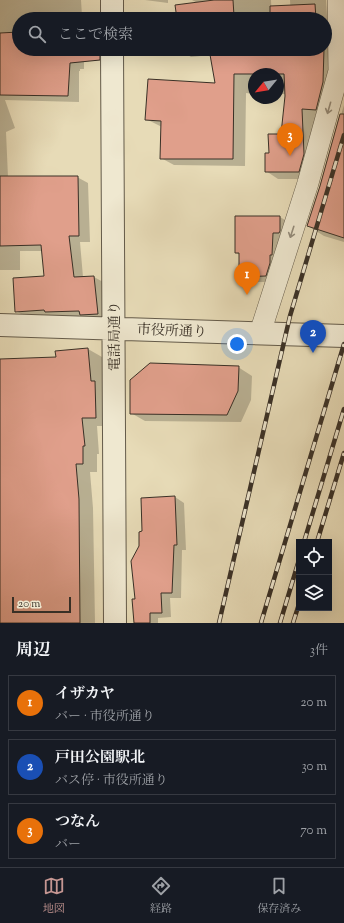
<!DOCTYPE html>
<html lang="ja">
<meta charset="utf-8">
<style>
body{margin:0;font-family:"Sorts Mill Goudy","Noto Serif JP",serif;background:#242831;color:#f1f3f6}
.controls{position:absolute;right:12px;bottom:12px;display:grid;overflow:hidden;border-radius:0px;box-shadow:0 4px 16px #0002}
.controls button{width:36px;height:36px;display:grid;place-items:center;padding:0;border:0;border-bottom:1px solid #363941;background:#171b24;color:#f1f3f6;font:20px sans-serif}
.compass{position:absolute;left:248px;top:68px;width:36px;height:36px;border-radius:50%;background:#171b24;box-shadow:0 4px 16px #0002;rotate:240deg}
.scale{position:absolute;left:12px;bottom:10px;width:59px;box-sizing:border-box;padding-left:4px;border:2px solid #393026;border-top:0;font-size:11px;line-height:14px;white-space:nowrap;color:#393026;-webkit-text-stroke:3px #efe8d0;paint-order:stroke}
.you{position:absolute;left:237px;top:344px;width:14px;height:14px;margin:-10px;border:3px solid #fff;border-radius:50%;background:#1a73e8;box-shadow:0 0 0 6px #1a73e833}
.badge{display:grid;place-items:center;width:26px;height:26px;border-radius:50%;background:#c59692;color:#fff;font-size:13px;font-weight:700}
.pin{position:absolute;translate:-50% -33px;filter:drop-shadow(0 1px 2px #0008)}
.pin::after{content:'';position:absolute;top:21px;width:14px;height:12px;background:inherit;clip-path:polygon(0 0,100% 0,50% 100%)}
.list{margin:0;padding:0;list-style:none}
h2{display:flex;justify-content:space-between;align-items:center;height:52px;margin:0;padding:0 16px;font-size:17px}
h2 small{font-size:13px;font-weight:400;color:#9ea1a6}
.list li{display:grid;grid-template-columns:26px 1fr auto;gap:12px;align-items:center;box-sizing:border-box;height:56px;margin:0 8px 8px;padding:0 8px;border:1px solid #363941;border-radius:0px}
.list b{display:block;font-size:15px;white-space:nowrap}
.list p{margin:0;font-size:13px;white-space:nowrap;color:#9ea1a6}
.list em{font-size:13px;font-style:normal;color:#9ea1a6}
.icon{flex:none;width:22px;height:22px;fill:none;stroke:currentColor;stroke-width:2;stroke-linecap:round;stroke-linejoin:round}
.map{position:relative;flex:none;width:344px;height:623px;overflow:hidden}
.search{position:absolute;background:#171b24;box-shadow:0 4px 16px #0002;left:12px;right:12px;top:12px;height:44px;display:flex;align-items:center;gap:10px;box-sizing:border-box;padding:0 14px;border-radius:22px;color:#9ea1a6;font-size:15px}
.sheet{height:244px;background:#171b24}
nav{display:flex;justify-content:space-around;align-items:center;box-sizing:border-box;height:56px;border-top:1px solid #363941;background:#171b24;font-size:11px;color:#9ea1a6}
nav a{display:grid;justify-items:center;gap:2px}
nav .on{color:#c59692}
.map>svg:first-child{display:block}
.shadow{fill:#0003}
.building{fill:#e09f8b;stroke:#393026}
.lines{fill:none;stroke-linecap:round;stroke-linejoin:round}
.minor-casing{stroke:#645b4a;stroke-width:22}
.tertiary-casing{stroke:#645b4a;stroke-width:24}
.minor{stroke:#efe8d0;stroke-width:21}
.tertiary{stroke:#efe8d0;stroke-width:22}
.rail-casing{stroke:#393026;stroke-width:4.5}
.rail{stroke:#efe8d0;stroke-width:3;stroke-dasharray:9;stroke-linecap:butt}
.oneway{stroke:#948c7b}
.labels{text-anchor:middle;stroke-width:3;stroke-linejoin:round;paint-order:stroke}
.street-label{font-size:14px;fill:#393026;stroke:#efe8d0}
</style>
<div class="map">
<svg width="344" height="623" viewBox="0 0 344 623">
<rect width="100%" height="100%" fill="#e7dbb7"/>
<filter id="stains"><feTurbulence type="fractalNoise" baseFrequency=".005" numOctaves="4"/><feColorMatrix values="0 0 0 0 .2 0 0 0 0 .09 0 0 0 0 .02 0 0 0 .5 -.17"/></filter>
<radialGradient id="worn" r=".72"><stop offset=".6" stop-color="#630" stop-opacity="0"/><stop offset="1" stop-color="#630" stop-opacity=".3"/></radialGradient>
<path class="shadow" d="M0,0H81L82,16L84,19H19V49H84V69H80V71H79V102L5,100L15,128L6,132L8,177H77L88,183L90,242H80L83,277H94L105,283L108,319L91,321L84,317L56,318L26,317L16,311L46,277L43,251H20V270H0Z
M145,0H168V3Z
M192,0H271L272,19H148L222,10L203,6Z
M290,0H326L329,49L328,117L315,115L316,162L311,179H278L266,171L270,155L282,135L286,94H278V74H254V94L246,93L245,166L174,165L161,158L162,127L146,119L216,84L211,55L191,57L179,50L151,54L144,49H325V19H291Z
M344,105V242L324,236L308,226Z
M280,217L290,223L276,282H250L240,276V255L236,253Z
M88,349L102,357L111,426H97L99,454H97V472H90L93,508L95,623H0V360L57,358Z
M238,367L252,376L251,400L241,422L145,421L131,413Z
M175,497L184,503L186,550H182L181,598H170L171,617L158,618V623H134L133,600H136L140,546L143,531Z"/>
<path class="building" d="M214,0H233L234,16L217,19H177L175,5Z
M315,4L316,19H270V6Z
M19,32V49H100V60L70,63L68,96L0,95V33Z
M209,49H324L323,82L316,110L302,109L304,154L299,172H265V153H269L268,134H281L285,96L284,74H234L233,159H160L161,121L145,120L148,79L215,83Z
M340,114H344V238L307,226L320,186Z
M0,176H78L79,236H69L74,277L94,276L98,314L80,315L79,311L45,312L44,310L15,312L13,278L44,276L41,245L0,246Z
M235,216H280V231L279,233H273L272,255H270V263L266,276L239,277V253H235Z
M88,348L91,381H95L96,418H82L85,446H83V464H76L79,499L80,623H0V359L56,357L55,351Z
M150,363L239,366L238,391L227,415L130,414V380Z
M175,496L177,545H174L172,593H161L162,613H150V623H134L132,599H135L131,561L139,546V532L142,531L141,498Z"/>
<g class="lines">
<g class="minor-casing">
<path id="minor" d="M260,333L308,183L339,71L338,0"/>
</g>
<g class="tertiary-casing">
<path id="tertiary" d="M112,0V19
M112,49L115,623
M0,325L344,336"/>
</g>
<use href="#minor" class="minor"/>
<use href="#tertiary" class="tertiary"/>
<g class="rail-casing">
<path id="rail" d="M304,542L344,409
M317,542L344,453
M219,623L290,316L344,135
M261,623L344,344
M280,623L299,560
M293,623L299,604"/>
</g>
<use href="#rail" class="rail"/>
</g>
<defs><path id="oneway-shaft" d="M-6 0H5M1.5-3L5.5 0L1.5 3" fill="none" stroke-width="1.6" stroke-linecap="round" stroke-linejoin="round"/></defs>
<g class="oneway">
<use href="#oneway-shaft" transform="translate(329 108) rotate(106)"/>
<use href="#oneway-shaft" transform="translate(292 232) rotate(108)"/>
</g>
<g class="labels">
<g class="street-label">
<text transform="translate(172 330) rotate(2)" y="5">市役所通り</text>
<text transform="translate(114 336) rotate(-90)" y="5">電話局通り</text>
</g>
</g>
<rect width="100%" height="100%" filter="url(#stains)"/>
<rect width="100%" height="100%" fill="url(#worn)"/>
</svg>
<div class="controls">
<button><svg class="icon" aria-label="locate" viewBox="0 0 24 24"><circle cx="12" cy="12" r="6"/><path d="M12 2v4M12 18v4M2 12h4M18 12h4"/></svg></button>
<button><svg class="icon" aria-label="layers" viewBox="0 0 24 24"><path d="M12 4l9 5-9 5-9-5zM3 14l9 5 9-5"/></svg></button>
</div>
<svg class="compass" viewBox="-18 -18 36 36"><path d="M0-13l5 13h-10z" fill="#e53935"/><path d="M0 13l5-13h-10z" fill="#9ea1a6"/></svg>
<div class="scale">20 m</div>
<div class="you"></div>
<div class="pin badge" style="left:247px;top:295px;background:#e8710a">1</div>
<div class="pin badge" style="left:313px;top:353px;background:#1a4fb4">2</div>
<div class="pin badge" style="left:290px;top:156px;background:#e8710a">3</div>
<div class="search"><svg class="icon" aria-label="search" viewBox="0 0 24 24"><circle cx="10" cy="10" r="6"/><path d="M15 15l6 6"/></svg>ここで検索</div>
</div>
<section class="sheet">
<h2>周辺<small>3件</small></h2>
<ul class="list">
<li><span class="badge" style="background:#e8710a">1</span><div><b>イザカヤ</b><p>バー · 市役所通り</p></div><em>20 m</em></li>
<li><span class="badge" style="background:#1a4fb4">2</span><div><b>戸田公園駅北</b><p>バス停 · 市役所通り</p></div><em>30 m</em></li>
<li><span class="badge" style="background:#e8710a">3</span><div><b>つなん</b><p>バー</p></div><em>70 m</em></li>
</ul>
</section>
<nav>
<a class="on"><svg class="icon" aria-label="map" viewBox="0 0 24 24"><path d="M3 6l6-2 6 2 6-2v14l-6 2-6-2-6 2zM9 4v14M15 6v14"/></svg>地図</a>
<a><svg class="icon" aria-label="directions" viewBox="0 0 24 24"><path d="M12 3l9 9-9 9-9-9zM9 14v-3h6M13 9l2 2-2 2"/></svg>経路</a>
<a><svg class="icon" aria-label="saved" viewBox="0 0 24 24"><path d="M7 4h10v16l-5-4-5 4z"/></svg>保存済み</a>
</nav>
